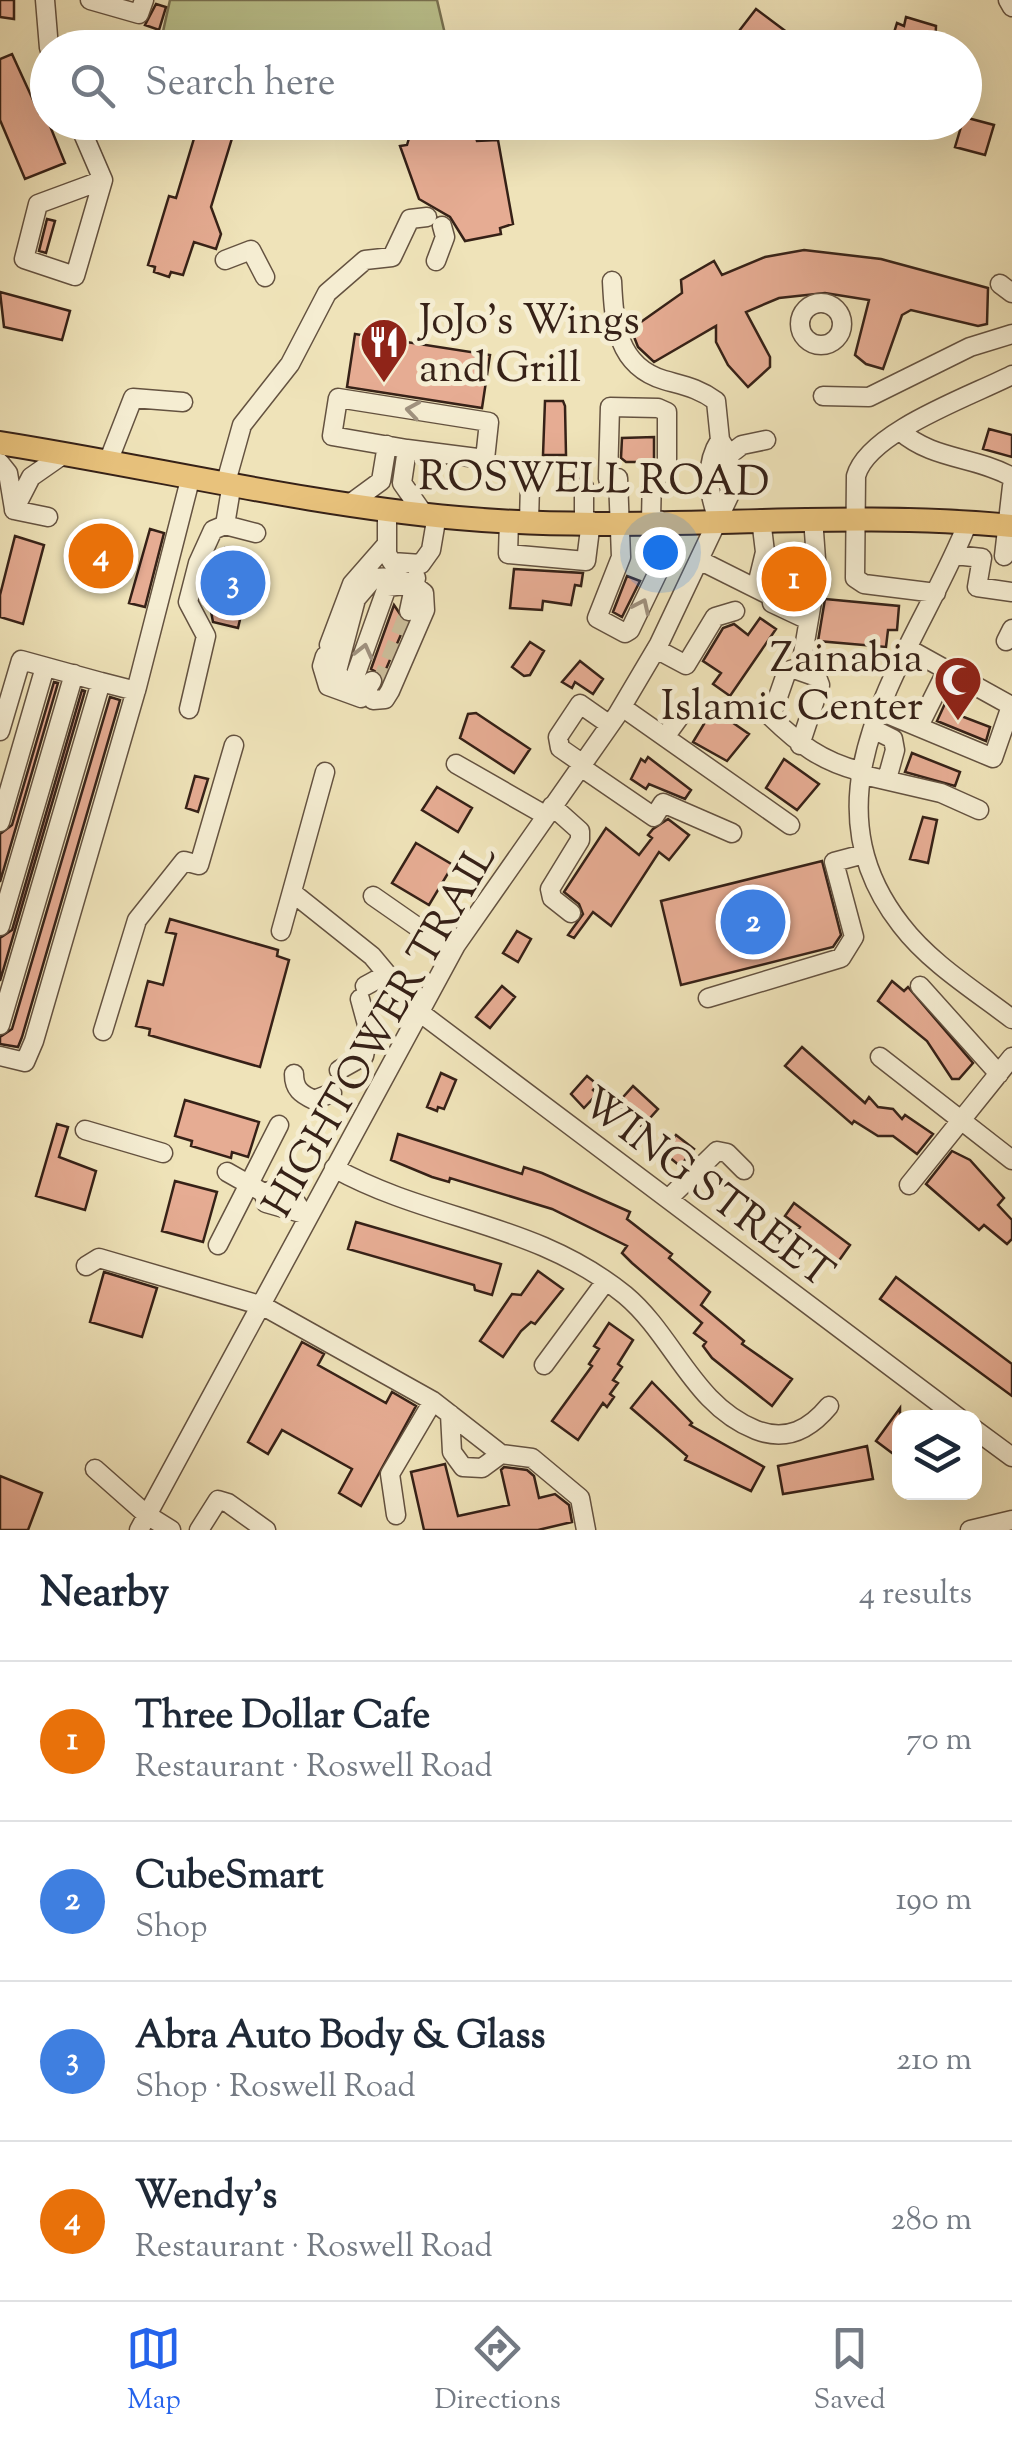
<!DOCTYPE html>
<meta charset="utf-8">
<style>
body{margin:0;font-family:"Sorts Mill Goudy",serif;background:#f6f6f7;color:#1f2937}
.controls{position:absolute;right:30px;bottom:30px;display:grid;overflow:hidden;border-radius:20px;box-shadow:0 10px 40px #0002}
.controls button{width:90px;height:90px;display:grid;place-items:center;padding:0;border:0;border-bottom:2px solid #e0e1e3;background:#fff;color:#1f2937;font:50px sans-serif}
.you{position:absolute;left:660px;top:552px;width:35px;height:35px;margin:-25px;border:8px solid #fff;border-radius:50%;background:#1a73e8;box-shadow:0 0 0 15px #1a73e833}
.badge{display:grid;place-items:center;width:65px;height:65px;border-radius:50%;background:#2563eb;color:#fff;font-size:32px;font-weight:700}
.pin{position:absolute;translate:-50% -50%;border:5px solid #fff;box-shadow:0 2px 10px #0006}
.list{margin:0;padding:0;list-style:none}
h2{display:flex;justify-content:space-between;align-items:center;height:130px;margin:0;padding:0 40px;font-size:42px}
h2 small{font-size:32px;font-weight:400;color:#747a83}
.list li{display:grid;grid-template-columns:65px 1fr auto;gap:30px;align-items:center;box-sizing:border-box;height:160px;padding:0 40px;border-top:2px solid #e0e1e3}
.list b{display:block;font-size:38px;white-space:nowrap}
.list p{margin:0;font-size:32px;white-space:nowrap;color:#747a83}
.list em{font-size:32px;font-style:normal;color:#747a83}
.icon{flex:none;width:55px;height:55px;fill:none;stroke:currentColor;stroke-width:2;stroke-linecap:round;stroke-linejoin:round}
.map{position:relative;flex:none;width:1012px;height:1530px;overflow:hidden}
.search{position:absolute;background:#fff;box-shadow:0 10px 40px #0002;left:30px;right:30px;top:30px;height:110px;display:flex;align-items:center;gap:25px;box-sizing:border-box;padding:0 35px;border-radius:55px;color:#747a83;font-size:38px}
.sheet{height:770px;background:#fff}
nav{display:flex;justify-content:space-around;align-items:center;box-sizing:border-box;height:140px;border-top:2px solid #e0e1e3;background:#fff;font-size:28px;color:#747a83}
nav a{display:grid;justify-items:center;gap:5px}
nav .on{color:#2563eb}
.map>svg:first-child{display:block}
.green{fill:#bcc38e;stroke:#797252;stroke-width:2.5}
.building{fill:#e6ac93;stroke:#362117;stroke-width:2.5}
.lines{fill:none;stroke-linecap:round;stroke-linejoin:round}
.minor-tunnel{stroke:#cabc99;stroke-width:18;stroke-dasharray:18 9;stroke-linecap:butt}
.minor-casing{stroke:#645240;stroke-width:21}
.major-casing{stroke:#362117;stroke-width:26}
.minor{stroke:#f5edd2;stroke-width:18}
.major{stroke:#e8c27c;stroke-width:22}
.oneway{stroke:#9f917e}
.labels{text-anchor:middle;stroke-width:10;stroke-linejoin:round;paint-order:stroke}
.poi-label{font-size:42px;fill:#362117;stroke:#f5edd2;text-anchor:start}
.street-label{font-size:42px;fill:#362117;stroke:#f5edd2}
</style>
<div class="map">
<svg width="1012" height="1530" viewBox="0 0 1012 1530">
<rect width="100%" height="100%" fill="#efe3b9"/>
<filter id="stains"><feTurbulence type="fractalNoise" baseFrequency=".002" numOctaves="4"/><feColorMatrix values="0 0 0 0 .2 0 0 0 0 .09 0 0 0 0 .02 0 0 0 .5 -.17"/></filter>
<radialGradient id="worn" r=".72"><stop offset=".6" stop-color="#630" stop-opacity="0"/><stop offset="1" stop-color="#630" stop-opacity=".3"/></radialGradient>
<path class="green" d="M170,0H437L448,47L227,48L162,36Z"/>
<path class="building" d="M0,0H14V19L0,17Z
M156,4L166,7L159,30L145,25Z
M756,9L792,36L782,48H758L739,31Z
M906,17L936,26L935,48H915L916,43L893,36L897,23L904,26Z
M12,54L39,113L44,111L65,163L25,179L0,120V59Z
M964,117L994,125L985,155L955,147Z
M199,122H237L211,207L221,234L216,249L194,242L183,275L171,272L169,277L154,272L155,267L148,265L169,196L176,198Z
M472,125L477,141L498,140L513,224L500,228L501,234L465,241L450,217L419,199L400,146L407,145L412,128L419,134Z
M47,219L55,221L46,253L39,251Z
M804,250L881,259L988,288L987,324L978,326L911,310L902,315L883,369L866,364L855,355L869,300L825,293L779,298L746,312L770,357V367L748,387L728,365L716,342V326L654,362L638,347L631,329L682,293L681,280L714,261L722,275L765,257Z
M0,292L70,311L62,340L4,327Z
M355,334L490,355L482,408L347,387Z
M545,401H563L565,406L566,455H543Z
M989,429L1012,435V457L983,449Z
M654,437V462H626L621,458L622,438Z
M150,529L164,533L145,607L129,603Z
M96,530L118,536L104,583L85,578Z
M15,536L44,545L23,624L0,617V595Z
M225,548L255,556L238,628L213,622L210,606L205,605Z
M782,557L804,561L799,602L783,595L777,585Z
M514,569L583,573L581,586L575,585L571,605L543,601L542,610L510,608Z
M627,576L640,581L622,617L613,612Z
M825,599L899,606L897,630H888L886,647L818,641Z
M394,605L406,623L383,676L371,669Z
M760,618L776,629L730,696L713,684L721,673L703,661L723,628L734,624L748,635Z
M530,642L544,651L530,675L524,676L512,667Z
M580,661L603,679L593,694L575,682L572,688L562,682Z
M54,682L58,683L0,882V834L12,825Z
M82,690L85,691L0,981V938L12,930Z
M110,697L120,700L22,1037L18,1047L0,1044V1037L12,1029Z
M948,697L965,705L961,716L990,727L986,741L937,721Z
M713,709L749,734L727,761L693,742Z
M476,713L530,749L514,773L460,738L468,714Z
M912,753L960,772L955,786L905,772Z
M648,757L691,790L685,799L649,784L646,789L631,779L641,759L645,762Z
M784,759L819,784L797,810L766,788Z
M195,776L208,779L198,812L186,808Z
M437,787L472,808L458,832L422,810Z
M923,817L937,820L928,863L910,859Z
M668,819L689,835L669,860L659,852L611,926L593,912L574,938L568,935L583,914L579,904L564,892L606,828L639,855L652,838L648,835L653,829Z
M416,843L453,865L429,905L392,883Z
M822,861L841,935L833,947L681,985L661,901Z
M170,919L278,950L277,956L289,960L260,1067L149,1035L150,1029L136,1026L148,981L163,985L176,934L166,932Z
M517,931L531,939L518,962L503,953Z
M892,981L904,991L908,987L973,1063L959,1079H952L927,1041L878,1001Z
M502,986L515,997L490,1028L476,1017Z
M802,1047L865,1103L869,1097L878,1107L893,1109L902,1119L905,1115L933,1134L917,1154L893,1136H878L854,1121L852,1124L785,1066Z
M441,1073L456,1080L444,1109L438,1107L437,1111L427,1107Z
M587,1076L598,1085L593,1090L597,1094L584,1108L571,1094Z
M633,1086L658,1109L642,1127L617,1104Z
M185,1100L259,1122L248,1157L232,1152L231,1158L191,1146L192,1141L175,1136Z
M57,1124L68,1127L59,1157L96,1171L85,1210L36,1196Z
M398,1134L522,1174L524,1167L542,1173L630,1212L627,1219L672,1254L669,1258L710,1292L701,1305L744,1341L742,1344L792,1379L772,1406L712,1358L703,1346L706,1342L694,1333L702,1323L632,1263L622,1253L627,1246L552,1209L450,1178L449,1182L432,1177L391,1160Z
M676,1135L694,1149L680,1166L663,1152Z
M952,1151L970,1160L1004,1198L998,1205L1012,1220V1239L1007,1244L984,1225L979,1230L926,1184Z
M175,1181L217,1192L203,1242L162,1231Z
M794,1203L850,1245L838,1262L796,1232L800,1227L785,1216Z
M356,1222L501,1264L492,1295L475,1290L474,1285L348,1249Z
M538,1271L563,1289L535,1324L531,1322L521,1331L503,1357L480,1341L512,1294L521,1295Z
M104,1272L157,1288L142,1337L90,1322Z
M896,1277L1012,1364V1396L880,1299Z
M609,1323L633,1340L618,1364L622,1367L613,1380L618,1383L610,1394L614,1397L607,1407L603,1403L578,1440L552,1421L592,1366L589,1364L599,1349L594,1346Z
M302,1342L324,1354L318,1365L386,1403L392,1392L416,1406L361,1506L339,1493L352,1469L282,1430L268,1454L248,1442Z
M652,1382L692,1423L690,1425L764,1467L751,1491L685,1460L687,1456L631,1408Z
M900,1408V1459L876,1441Z
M867,1446L873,1479L783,1494L778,1466Z
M445,1464L458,1516L509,1505L501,1470L504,1467L527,1470L534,1476L539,1498L555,1494L569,1505L572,1522L538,1530H424L411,1472Z
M0,1476L42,1493L28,1530H0Z"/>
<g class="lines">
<path class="minor-tunnel" d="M380,685L409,611"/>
<g class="minor-casing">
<path id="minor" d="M45,0L49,48
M90,0L139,14L144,0
M1008,0L1012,7
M78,122L103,180L75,276L24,259L38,204L103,180
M225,260L251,250L265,277
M436,261L445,237L442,226
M1000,284L1012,293
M800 324a21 21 0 1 1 42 0a21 21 0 1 1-42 0Z
M823,396L869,397L970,347L1012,334
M900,431C933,460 974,456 1012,477
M407,449L332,436L338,398L489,422L485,459L407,449L402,483L423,513
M729,455L742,445L766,440
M108,462L133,398L183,402
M0,463L8,473L14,509
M618,478L621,557L597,618L625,633L630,630L659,570V520
M608,479L610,407L658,408L667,412V464L661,474
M226,482L242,425L290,364L327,293L365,260L392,257L410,219L427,217
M584,487V521
M351,503L381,481L387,445
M387,509V554L392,562L421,564L431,550L437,515
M14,510L31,477L64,454
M14,510L48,517
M718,519C708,493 704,465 720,440
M509,520L508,554L586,561L591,521
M651,520L652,475
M529,521L530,485
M968,522C917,652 794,788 901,925C930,963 974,990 1012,1019
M225,525L256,533
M955,555L982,558L977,587L1012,592
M1004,556L1012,486
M701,561L771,596L772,603L806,619
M757,585L765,552L761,519
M936,593L864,584L855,578L856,476C868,432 971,396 1012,375
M409,611L416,578
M1006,641L1012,629
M329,645L352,584L387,544
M656,649L686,665L715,617L735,611
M325,656L322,666L328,686L361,698L372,681
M800,671L817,573L813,518
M373,700L385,699L390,691L425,610L424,593C409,580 394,576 374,578L356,599L337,671L344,684L352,685L387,587L414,584
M622,707L790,825
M189,709L206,636L188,602L198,563L213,530L225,525L232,483
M880,711L993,758L1010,709L1008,704L907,648
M919,726L947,670
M873,729L893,739L895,750L887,779
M0,731L21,660L101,682
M665,737L686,708
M800,745L820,685L817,677L794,669L787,671L771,717C799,744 821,761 859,771
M456,764L545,815
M583,764L560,748L558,737L580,704L610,725
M581,767L654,817L663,803L732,833
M859,774L941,793L979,810
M552,806L580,831V840L550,889L552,898L571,913
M0,822L45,667
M293,893L372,956L418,1011L959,1418
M373,896L452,951
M0,926L74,674
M281,931L325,772
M365,986L387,974
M920,986L999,1074
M708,998L841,958L854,937L834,862L864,854
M0,1025L101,682L136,691
M103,1031L137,920L184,861L199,865L234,745
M0,1056L25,1062L34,1041L137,687L191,476
M880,1057L1012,1160
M339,1070L364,1056L369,1032L360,999
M294,1074C294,1089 301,1094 314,1100L332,1093
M85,1130L163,1153
M334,1168C432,1222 535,1222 625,1295C674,1336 693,1405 756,1430C787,1442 810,1429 829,1406
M227,1172L264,1193L273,1190L294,1199L302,1212
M909,1185L1012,1057
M264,1193L266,1203L308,1215
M668,1199L717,1151L727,1153L744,1170
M218,1245L279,1125
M86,1266L99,1258L263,1306L433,1401L501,1454L532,1458L580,1498L586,1530
M544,1365L606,1281
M450,1414L452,1452L463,1467L482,1468L501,1454
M974,1429L1012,1457
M95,1469L147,1515L171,1530
M396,1515L390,1474L433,1401
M139,1530L456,945L617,715L659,644L730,494L729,455L720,440L716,401C698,388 685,386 664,380C617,366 614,323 612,281
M199,1530L218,1500L228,1503L266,1530
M970,1530L1012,1520"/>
</g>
<g class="major-casing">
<path id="major" d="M0,443C152,467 304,504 458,518C642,535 827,508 1012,526"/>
</g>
<use href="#minor" class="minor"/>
<use href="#major" class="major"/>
</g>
<defs><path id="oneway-chevron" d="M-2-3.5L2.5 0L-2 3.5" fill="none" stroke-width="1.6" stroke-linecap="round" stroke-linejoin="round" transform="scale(2.5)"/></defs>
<g class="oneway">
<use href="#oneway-chevron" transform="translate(413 410) rotate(-171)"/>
<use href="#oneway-chevron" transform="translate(642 606) rotate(-65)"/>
<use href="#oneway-chevron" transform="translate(364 651) rotate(-76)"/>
</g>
<defs>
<g id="restaurant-pin" transform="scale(2.5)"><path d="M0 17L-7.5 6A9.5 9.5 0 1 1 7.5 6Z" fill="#8f2418" stroke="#f5edd2"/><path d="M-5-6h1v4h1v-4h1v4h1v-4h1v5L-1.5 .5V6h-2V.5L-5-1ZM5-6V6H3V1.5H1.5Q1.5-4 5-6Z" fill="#fff"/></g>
<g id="mosque-pin" transform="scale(2.5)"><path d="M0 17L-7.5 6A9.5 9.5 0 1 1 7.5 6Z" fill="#8f2418" stroke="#f5edd2"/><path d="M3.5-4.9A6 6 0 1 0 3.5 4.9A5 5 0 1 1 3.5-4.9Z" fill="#fff"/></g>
</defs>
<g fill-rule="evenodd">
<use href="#restaurant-pin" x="384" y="342"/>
<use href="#mosque-pin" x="958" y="680"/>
</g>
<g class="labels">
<g class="poi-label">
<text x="419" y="333">JoJo's Wings<tspan x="419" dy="48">and Grill</tspan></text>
<text x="923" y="671" text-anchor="end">Zainabia<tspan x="923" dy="48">Islamic Center</tspan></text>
</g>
<g class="street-label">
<text transform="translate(594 477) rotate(1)" y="15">ROSWELL ROAD</text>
<text transform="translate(378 1029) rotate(-60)" y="15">HIGHTOWER TRAIL</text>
<text transform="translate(709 1186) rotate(37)" y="15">WING STREET</text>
</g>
</g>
<rect width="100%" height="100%" filter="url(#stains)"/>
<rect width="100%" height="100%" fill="url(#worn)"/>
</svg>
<div class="controls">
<button><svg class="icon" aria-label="layers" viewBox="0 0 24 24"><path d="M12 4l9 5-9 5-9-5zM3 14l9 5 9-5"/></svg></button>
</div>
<div class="you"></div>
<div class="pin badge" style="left:794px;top:579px;background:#e8710a">1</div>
<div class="pin badge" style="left:753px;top:922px;background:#3f7fe0">2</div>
<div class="pin badge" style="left:233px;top:583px;background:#3f7fe0">3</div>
<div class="pin badge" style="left:101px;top:556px;background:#e8710a">4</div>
<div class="search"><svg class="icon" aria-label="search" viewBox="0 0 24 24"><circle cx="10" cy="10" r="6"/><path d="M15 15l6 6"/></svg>Search here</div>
</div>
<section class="sheet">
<h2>Nearby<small>4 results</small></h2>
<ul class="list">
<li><span class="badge" style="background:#e8710a">1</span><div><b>Three Dollar Cafe</b><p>Restaurant · Roswell Road</p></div><em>70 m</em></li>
<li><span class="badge" style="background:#3f7fe0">2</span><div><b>CubeSmart</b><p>Shop</p></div><em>190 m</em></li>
<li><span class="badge" style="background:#3f7fe0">3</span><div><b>Abra Auto Body &amp; Glass</b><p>Shop · Roswell Road</p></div><em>210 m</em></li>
<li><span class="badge" style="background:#e8710a">4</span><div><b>Wendy's</b><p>Restaurant · Roswell Road</p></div><em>280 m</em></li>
</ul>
</section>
<nav>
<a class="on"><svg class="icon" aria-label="map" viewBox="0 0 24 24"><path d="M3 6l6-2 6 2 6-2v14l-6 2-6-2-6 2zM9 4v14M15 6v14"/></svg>Map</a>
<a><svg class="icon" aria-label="directions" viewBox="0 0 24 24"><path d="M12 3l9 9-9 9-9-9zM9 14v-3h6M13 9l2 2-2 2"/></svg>Directions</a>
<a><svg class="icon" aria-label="saved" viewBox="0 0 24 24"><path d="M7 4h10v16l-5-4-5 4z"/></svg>Saved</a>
</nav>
